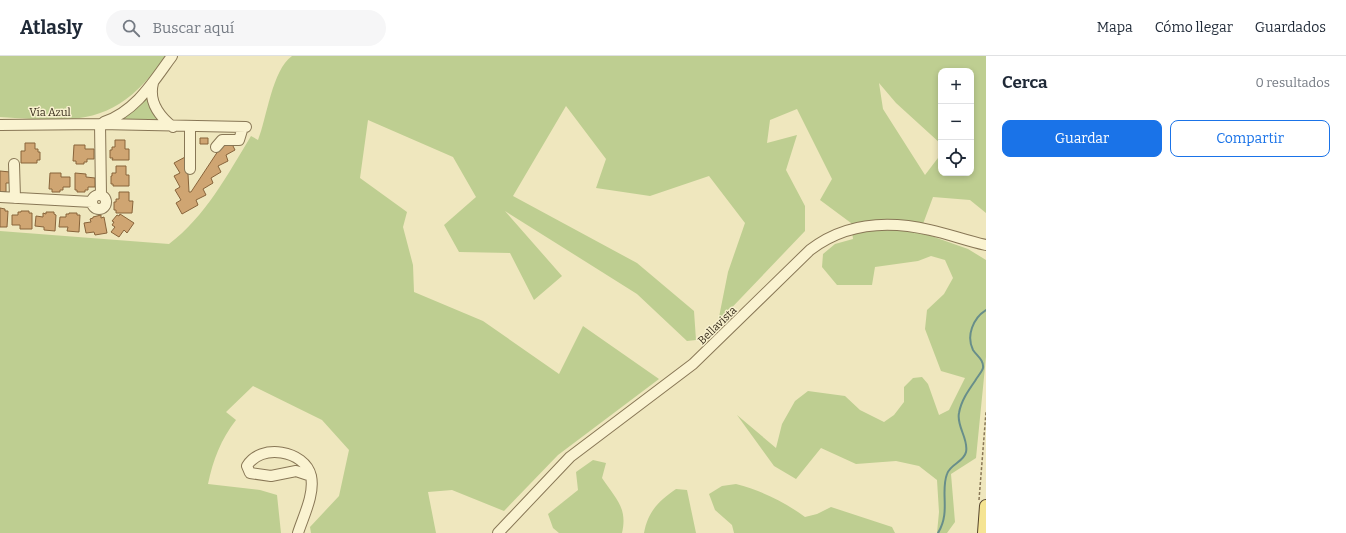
<!DOCTYPE html>
<html lang="es">
<meta charset="utf-8">
<style>
body{margin:0;font-family:Bitter,serif;background:#f6f6f7;color:#1f2937}
.controls{position:absolute;right:12px;top:12px;display:grid;overflow:hidden;border-radius:8px;box-shadow:0 2px 6px #0003}
.controls button{width:36px;height:36px;display:grid;place-items:center;padding:0;border:0;border-bottom:1px solid #e0e1e3;background:#fff;color:#1f2937;font:20px sans-serif}
.list{margin:0;padding:0;list-style:none}
h2{display:flex;justify-content:space-between;align-items:center;height:52px;margin:0;padding:0 16px;font-size:17px}
h2 small{font-size:13px;font-weight:400;color:#747a83}
.actions{display:flex;gap:8px;padding:12px 16px}
.actions a{flex:1;padding:9px 0;border:1px solid #1a73e8;border-radius:8px;text-align:center;font-size:14px;color:#1a73e8}
.actions .main{background:#1a73e8;color:#fff}
.icon{flex:none;width:22px;height:22px;fill:none;stroke:currentColor;stroke-width:2;stroke-linecap:round;stroke-linejoin:round}
.map{position:relative;flex:none;width:986px;height:477px;overflow:hidden}
header{display:flex;align-items:center;gap:24px;box-sizing:border-box;height:56px;padding:0 20px;background:#fff;border-bottom:1px solid #e0e1e3}
header strong{font-size:19px}
nav{display:flex;gap:22px;margin-inline-start:auto;font-size:14px}
.search{width:280px;height:36px;background:#f6f6f7;display:flex;align-items:center;gap:10px;box-sizing:border-box;padding:0 14px;border-radius:22px;color:#747a83;font-size:15px}
main{display:flex}
aside{flex:1;background:#fff}
.map>svg:first-child{display:block}
.green{fill:#bece91;fill-rule:evenodd}
.lines{fill:none;stroke-linecap:round;stroke-linejoin:round}
.stream{stroke:#688e8a;stroke-width:2}
.building{fill:#cfa572;stroke:#88643b}
.minor-casing{stroke:#887756;stroke-width:12}
.major-casing{stroke:#55442b;stroke-width:14}
.path{stroke:#887756;stroke-width:1.5;stroke-dasharray:3 2;stroke-linecap:butt}
.minor{stroke:#faf3d1;stroke-width:10}
.major{stroke:#f5e493;stroke-width:12}
.labels{text-anchor:middle;stroke-width:3;stroke-linejoin:round;paint-order:stroke}
.street-label{font-size:11px;fill:#372c1b;stroke:#f7f0cd}
</style>
<header>
<strong>Atlasly</strong>
<div class="search"><svg class="icon" aria-label="search" viewBox="0 0 24 24"><circle cx="10" cy="10" r="6"/><path d="M15 15l6 6"/></svg>Buscar aquí</div>
<nav><a>Mapa</a><a>Cómo llegar</a><a>Guardados</a></nav>
</header>
<main>
<div class="map">
<svg width="986" height="477" viewBox="0 0 986 477">
<rect width="100%" height="100%" fill="#efe7be"/>
<path class="green" d="M0,0H166C115,71 81,66 0,61Z
M292,0H986V157L970,144L933,141L920,176L968,193L986,204V301L976,402L951,418L955,466L947,477H937L939,456L937,424L919,410L896,405L856,408L821,392L796,423L774,410L737,359L776,392L782,368L795,345L808,335L845,340L860,354L884,366L894,359L904,346V331L913,322L922,321L928,328L939,359L949,354L965,322L941,315L925,273L927,254L944,238L953,222L945,204L931,200L918,205L875,211L872,229H837L822,211L823,198L835,188L853,183L851,167L820,144L832,123L797,53L770,64L767,87L797,79L786,114L805,150V175L718,266L728,216L745,167L709,120L650,140L596,132L606,103L566,50L513,140L637,207L694,255L696,284L687,285L637,238L505,155L562,220L534,244L510,197L459,196L444,169L476,141L453,101L368,64L360,122L407,156L403,171L413,209L414,236L483,265L559,318L583,270L659,323L558,399L504,455L452,434L428,436L436,477H311L310,471L339,440L349,394L322,364L253,330L226,356L236,364C221,383 213,404 208,428L260,434L277,439L281,477H0V175L169,188C205,161 228,118 251,80L258,84C267,62 272,14 292,0ZM941,15H971V117H941V98L925,119L883,53L879,27L896,47L941,88Z
M146,41L158,64L122,65L123,62Z
M593,404L606,407L602,422C615,442 628,451 622,477H559L553,472L548,458L578,434L576,416Z
M736,428C762,435 783,445 805,461L817,458L831,451L892,471L895,477H734L732,469L715,454L709,438L722,430Z
M676,433L687,434L696,477H644C648,455 659,445 676,433Z"/>
<g class="lines">
<path class="stream" d="M938,477C951,456 940,436 947,418C950,408 964,406 966,396C969,383 956,370 959,357C961,345 968,335 975,325C977,321 982,316 983,312C984,304 977,300 973,294C966,280 973,262 986,254"/>
</g>
<path class="building" d="M200,82H208V88H200Z
M115,84H125V93H129V104H112L113,102H110V94H112V91H115Z
M224,86H231L235,94L226,99L228,105L218,110L221,116L211,122L213,127L203,133L206,139L196,144L198,149L182,158L176,147L181,144L175,134L180,131L174,120L180,117L174,107L187,100L189,136H191Z
M25,87H35V93H38V96H40V104H37V107H21V95H25Z
M74,89H85V93H94V103H87V106H84V108H76V105H73Z
M116,110H126V119H129V130H113V128H111V120H112V117H116Z
M0,115L10,116V127H6V136H0Z
M50,117H61V121H70V131H63V134H60V136H52V133H49Z
M75,117L86,118V121L95,122V131H88V134H85V136H77V134H75Z
M119,136H129V145H133L132,157H116V154H114V146H116V143H119Z
M0,152L5,153V155H8L7,171H0Z
M21,155H29V157H32V173H20V169H12V159H18V156H21Z
M46,156H54V158L56,159L55,175L44,174V171L35,170L36,160L43,161V157L46,158Z
M69,157H77V159H80L79,176L67,175L68,171H59L60,161H66V158H69Z
M120,158L134,167L127,177L124,174L119,181L111,176L115,171L112,169L114,166L112,165L117,159L119,160Z
M101,159V162L104,161L107,177L95,179L94,176L86,177L84,167L91,166L90,163L93,162V161Z"/>
<g class="lines">
<g class="minor-casing">
<path id="minor" d="M153,27C148,46 159,60 173,71
M104,66C136,55 153,26 172,0
M100,68L101,139
M0,69L100,68L246,71
M216,91L222,84H239L243,71
M14,108L15,142
M190,113V71
M92 146a7 7 0 1 1 14 0a7 7 0 1 1-14 0Z
M0,141L92,146
M298,477C303,461 315,438 311,420C305,394 260,387 247,410L250,417L271,420L296,415L311,420
M498,477L570,401L693,308L810,194C845,167 887,164 930,174C949,178 967,185 986,189"/>
</g>
<g class="major-casing">
<path id="major" d="M984,477L986,450"/>
</g>
<path class="path" d="M979,444L986,356"/>
<use href="#minor" class="minor"/>
<use href="#major" class="major"/>
</g>
<g class="labels">
<g class="street-label">
<text x="50" y="60">Vía Azul</text>
<text transform="translate(717 269) rotate(-44)" y="4">Bellavista</text>
</g>
</g>
</svg>
<div class="controls">
<button>+</button>
<button>−</button>
<button><svg class="icon" aria-label="locate" viewBox="0 0 24 24"><circle cx="12" cy="12" r="6"/><path d="M12 2v4M12 18v4M2 12h4M18 12h4"/></svg></button>
</div>
</div>
<aside>
<h2>Cerca<small>0 resultados</small></h2>
<ul class="list">
</ul>
<div class="actions"><a class="main">Guardar</a><a>Compartir</a></div>
</aside>
</main>
